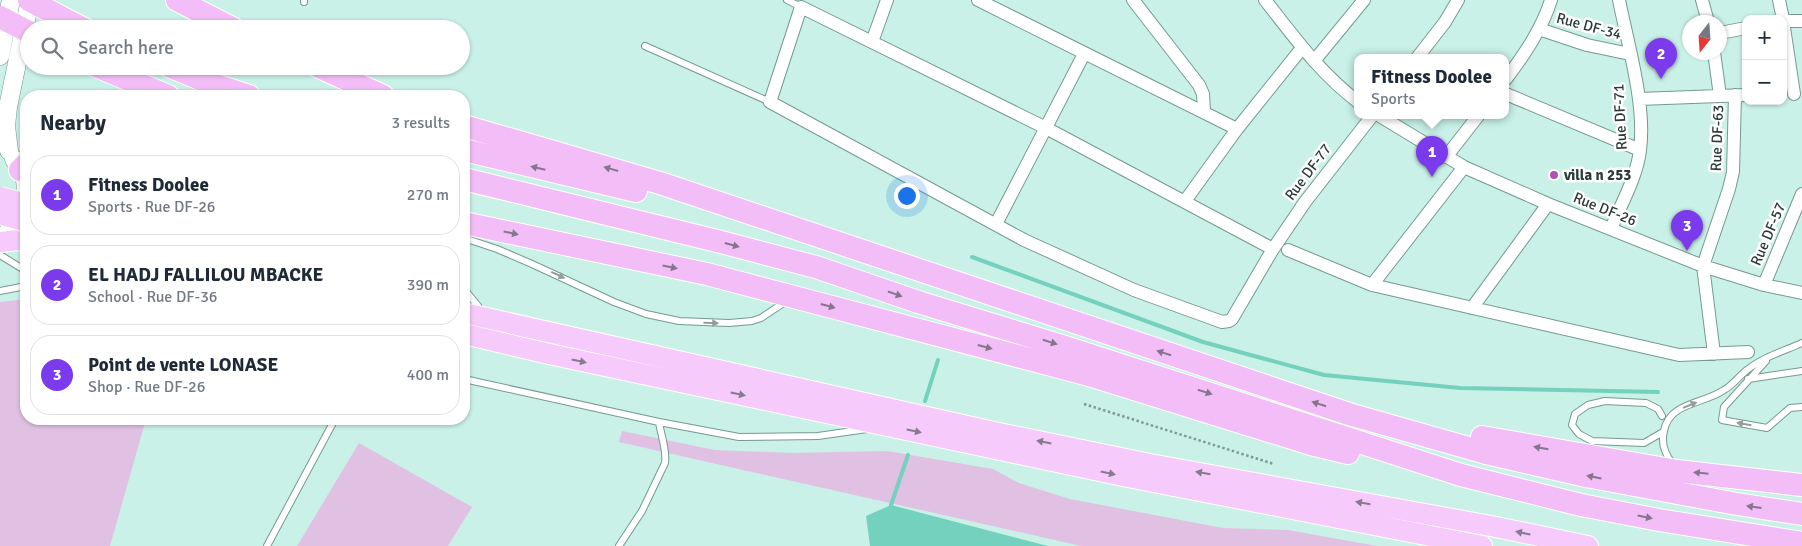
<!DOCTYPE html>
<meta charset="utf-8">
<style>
body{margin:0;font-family:Signika,sans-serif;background:#f2f2f3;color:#1f2937}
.controls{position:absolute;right:15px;top:15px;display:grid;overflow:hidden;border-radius:10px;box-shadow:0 1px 4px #0004}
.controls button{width:45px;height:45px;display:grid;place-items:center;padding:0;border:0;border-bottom:1px solid #e0e1e3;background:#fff;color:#1f2937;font:25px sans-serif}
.compass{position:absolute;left:1682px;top:15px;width:45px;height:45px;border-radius:50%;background:#fff;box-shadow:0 1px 4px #0004;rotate:197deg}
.you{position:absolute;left:906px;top:195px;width:18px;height:18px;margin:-12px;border:4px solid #fff;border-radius:50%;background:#1a73e8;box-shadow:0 0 0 8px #1a73e833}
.badge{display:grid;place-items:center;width:32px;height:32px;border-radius:50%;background:#7c3aed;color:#fff;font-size:16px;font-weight:700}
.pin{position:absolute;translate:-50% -41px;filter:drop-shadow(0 1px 2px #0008)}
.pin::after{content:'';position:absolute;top:26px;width:18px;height:15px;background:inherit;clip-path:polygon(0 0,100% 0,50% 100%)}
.popup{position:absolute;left:1354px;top:54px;width:155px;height:65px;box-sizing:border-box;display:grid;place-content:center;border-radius:10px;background:#fff;filter:drop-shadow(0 1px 4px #0005);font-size:16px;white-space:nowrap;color:#747a83}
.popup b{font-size:19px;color:#1f2937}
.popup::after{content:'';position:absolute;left:50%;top:100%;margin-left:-10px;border:10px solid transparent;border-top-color:#fff}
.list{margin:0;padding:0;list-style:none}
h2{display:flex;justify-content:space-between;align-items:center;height:65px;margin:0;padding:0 20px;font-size:21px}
h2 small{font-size:16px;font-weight:400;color:#747a83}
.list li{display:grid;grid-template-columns:32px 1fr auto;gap:15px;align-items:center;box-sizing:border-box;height:80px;margin:0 10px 10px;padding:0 10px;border:1px solid #e0e1e3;border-radius:20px}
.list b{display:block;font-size:19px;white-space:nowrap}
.list p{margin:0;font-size:16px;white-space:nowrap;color:#747a83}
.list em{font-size:16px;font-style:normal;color:#747a83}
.icon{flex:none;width:28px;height:28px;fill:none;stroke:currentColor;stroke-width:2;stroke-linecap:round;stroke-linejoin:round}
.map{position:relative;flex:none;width:1802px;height:546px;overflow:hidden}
.search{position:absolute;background:#fff;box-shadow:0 1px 4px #0004;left:20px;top:20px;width:450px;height:55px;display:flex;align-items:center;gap:12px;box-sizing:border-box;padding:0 18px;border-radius:28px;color:#747a83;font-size:19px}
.panel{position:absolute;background:#fff;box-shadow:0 1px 4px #0004;left:20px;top:90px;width:450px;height:335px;border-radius:20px}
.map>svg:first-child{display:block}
.green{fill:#e1c1e3}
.water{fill:#73d1bd}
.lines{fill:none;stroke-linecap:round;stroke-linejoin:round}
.stream{stroke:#73d1bd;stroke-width:4}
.service-casing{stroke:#759a91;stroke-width:8}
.minor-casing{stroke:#759a91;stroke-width:14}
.secondary-casing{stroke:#759a91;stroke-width:19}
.trunk-casing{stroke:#fff;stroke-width:22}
.motorway-casing{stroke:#fff;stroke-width:24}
.path{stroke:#7d9a93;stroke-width:2.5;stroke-dasharray:2.5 2.5;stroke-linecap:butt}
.service{stroke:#fff;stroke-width:6}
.minor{stroke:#fff;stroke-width:12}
.secondary{stroke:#fff;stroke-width:18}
.trunk{stroke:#f6cafa;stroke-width:20}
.motorway{stroke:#f3bdf8;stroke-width:22}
.trunk-bridge-casing{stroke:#fff;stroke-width:22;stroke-linecap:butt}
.motorway-bridge-casing{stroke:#fff;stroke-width:24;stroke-linecap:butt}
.trunk-bridge{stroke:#f6cafa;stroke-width:20}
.motorway-bridge{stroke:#f3bdf8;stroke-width:22}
.oneway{fill:#85768e}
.oneway2{fill:#959d9b}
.oneway3{fill:#867b8f}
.poi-dot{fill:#b152bb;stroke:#fff;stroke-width:2}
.labels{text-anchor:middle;stroke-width:5;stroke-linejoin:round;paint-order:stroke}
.street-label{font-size:15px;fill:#2b3b37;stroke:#fff}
.poi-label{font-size:15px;font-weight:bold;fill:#2b3b37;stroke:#fff;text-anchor:start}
</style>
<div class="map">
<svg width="1802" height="546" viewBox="0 0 1802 546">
<rect width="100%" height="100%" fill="#c9f1e7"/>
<path class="green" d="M26,299V419H146L110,546H0V302Z
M622,431L715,450L792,453L887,451L993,469L1019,483L1070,499L1223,528L1288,530L1377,546H1081L619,442Z
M359,443L472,507L448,546H297Z"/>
<path class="water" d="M891,505L1048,546H870L866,516Z"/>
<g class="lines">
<path class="stream" d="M972,257L1203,342L1324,375L1460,388L1658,392
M925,401L938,360
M891,505L908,455"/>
<g class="service-casing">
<path id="service" d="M787,0L801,7
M304,2V0
M645,46L770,102
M464,238L497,249L532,264L614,302L646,314L679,321L729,323L752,321L761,318L788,300
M0,255L26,271
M464,289L478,306
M0,291L26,286
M1766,361L1724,407L1722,420L1767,428L1790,408L1802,407
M464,379L659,422L739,437L818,436L867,429
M1748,379L1802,371
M1662,416L1658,409L1646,403L1605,401L1588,405L1575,414L1572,425L1579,434L1592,441L1644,443L1663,432
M1672,463C1665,454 1661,443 1664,431C1669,402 1704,404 1724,390C1733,385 1739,376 1747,370C1763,357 1784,351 1802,343
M267,546L335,419
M619,546L642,511L665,463C667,450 661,436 659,422"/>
</g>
<g class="minor-casing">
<path id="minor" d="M978,0L1237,129
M1133,0L1199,85L1203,94L1204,112
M1265,0C1295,38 1319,72 1358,102
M1702,0L1708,22
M1779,0L1783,19
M1783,21L1794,94
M1783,21H1802
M1539,29L1587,45L1630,54
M1720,33L1746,28
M872,42L887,0
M1714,52L1720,96
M1417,58L1445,22L1458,0
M1314,61L1364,0
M1506,79C1524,55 1542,29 1551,0
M1506,94L1640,150
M1639,99L1746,95
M1380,116L1464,167L1548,204L1703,266L1764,285L1802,293
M1446,157L1478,116
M1185,201L1237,129L1302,48
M996,224L1084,54
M1611,229C1621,204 1637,177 1640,150C1646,105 1628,45 1619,0
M1273,249L1046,128L801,7L770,102L1024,240L1134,290L1222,322L1229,321L1232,319L1273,249L1305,202L1372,116
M1288,250L1372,285L1679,355L1748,352
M1372,285L1464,167
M1764,285L1802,194
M1472,308L1548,204
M1714,354L1703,266L1729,189L1733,172L1735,95"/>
</g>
<g class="secondary-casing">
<path id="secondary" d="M0,56L11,0
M9,151L6,126L8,107L30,0
M0,241C15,226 31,199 24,176C22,171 17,164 14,159"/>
</g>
<g class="trunk-casing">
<path id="trunk" d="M0,242L18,240L26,241
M464,313L994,432L1150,464L1491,526L1588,546
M464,334L549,354L1123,476L1482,546"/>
</g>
<g class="motorway-casing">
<path id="motorway" d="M177,0L234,29
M53,13L84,29
M96,66L168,96
M169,66L212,84L249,96
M317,66L383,96
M464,126L660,183L1349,414L1486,453L1586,476L1737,504L1802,514
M464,150L636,191
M20,170L26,164
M464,179L717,241L816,267L918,302L1062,346L1461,475L1581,505L1659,520L1802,543
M464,223L707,274L794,297L1089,375L1311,444L1348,453
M1482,437L1677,471L1802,485"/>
</g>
<path class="path" d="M1084,404L1274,464"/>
<use href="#service" class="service"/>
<use href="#minor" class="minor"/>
<use href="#secondary" class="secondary"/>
<use href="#trunk" class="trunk"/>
<use href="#motorway" class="motorway"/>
<g class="trunk-bridge-casing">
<path id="trunk-bridge" d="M0,197L26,204
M0,214L26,222"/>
</g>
<g class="motorway-bridge-casing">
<path id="motorway-bridge" d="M29,0L53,13
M0,17L29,32"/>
</g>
<use href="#trunk-bridge" class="trunk-bridge"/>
<use href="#motorway-bridge" class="motorway-bridge"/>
</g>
<defs><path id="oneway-solid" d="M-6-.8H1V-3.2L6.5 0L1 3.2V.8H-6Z" transform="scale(1.25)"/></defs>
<g class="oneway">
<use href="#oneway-solid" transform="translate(538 168) rotate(-167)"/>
<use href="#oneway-solid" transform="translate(611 169) rotate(-164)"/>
<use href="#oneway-solid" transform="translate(511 233) rotate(12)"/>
<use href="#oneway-solid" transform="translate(732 245) rotate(15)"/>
<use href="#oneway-solid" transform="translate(670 267) rotate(12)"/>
<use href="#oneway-solid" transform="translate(895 294) rotate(19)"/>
<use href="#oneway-solid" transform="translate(828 306) rotate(15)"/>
<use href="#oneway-solid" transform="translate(1050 342) rotate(17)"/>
<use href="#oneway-solid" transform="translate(985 347) rotate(15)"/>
<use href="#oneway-solid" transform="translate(1164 353) rotate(-162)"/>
<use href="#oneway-solid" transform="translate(1205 392) rotate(18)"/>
<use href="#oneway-solid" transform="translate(1319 404) rotate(-162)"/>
<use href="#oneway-solid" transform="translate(1541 448) rotate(-170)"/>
<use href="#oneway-solid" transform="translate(1701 473) rotate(-174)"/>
<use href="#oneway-solid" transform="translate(1594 477) rotate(-169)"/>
<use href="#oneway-solid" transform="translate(1754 507) rotate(-172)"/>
<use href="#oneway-solid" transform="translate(1645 517) rotate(11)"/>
</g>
<g class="oneway2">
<use href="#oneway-solid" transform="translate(558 275) rotate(25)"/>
<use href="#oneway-solid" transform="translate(711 323) rotate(1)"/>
<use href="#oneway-solid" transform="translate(1690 405) rotate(-22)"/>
<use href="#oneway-solid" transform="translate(1744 424) rotate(-170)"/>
</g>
<g class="oneway3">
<use href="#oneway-solid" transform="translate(579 361) rotate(12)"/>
<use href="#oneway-solid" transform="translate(738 394) rotate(12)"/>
<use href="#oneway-solid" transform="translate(914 431) rotate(12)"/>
<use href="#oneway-solid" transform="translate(1044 442) rotate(-169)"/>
<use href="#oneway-solid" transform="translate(1108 473) rotate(12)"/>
<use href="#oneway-solid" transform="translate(1203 473) rotate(-170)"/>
<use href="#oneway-solid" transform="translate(1363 503) rotate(-170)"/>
<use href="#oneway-solid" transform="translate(1523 533) rotate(-168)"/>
</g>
<circle class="poi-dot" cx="1554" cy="175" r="5"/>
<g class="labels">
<g class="street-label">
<text transform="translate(1589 26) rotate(15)" y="5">Rue DF-34</text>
<text transform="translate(1620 117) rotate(-93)" y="5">Rue DF-71</text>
<text transform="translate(1717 138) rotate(-88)" y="5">Rue DF-63</text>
<text transform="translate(1308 172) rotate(-53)" y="5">Rue DF-77</text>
<text transform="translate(1605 209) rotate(22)" y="5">Rue DF-26</text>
<text transform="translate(1768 234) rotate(-67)" y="5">Rue DF-57</text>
</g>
<g class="poi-label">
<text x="1564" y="180">villa n 253</text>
</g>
</g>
</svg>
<div class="controls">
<button>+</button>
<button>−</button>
</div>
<svg class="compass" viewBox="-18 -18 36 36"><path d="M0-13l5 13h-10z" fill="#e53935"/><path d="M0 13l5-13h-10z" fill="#747a83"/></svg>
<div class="you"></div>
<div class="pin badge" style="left:1432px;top:177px">1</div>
<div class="popup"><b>Fitness Doolee</b>Sports</div>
<div class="pin badge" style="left:1661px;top:79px">2</div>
<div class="pin badge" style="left:1687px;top:251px">3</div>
<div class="search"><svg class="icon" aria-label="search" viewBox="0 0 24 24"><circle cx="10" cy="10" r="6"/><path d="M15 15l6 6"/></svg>Search here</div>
<section class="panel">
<h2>Nearby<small>3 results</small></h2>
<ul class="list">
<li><span class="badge">1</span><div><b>Fitness Doolee</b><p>Sports · Rue DF-26</p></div><em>270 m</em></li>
<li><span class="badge">2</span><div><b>EL HADJ FALLILOU MBACKE</b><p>School · Rue DF-36</p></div><em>390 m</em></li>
<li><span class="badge">3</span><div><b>Point de vente LONASE</b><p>Shop · Rue DF-26</p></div><em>400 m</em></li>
</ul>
</section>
</div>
